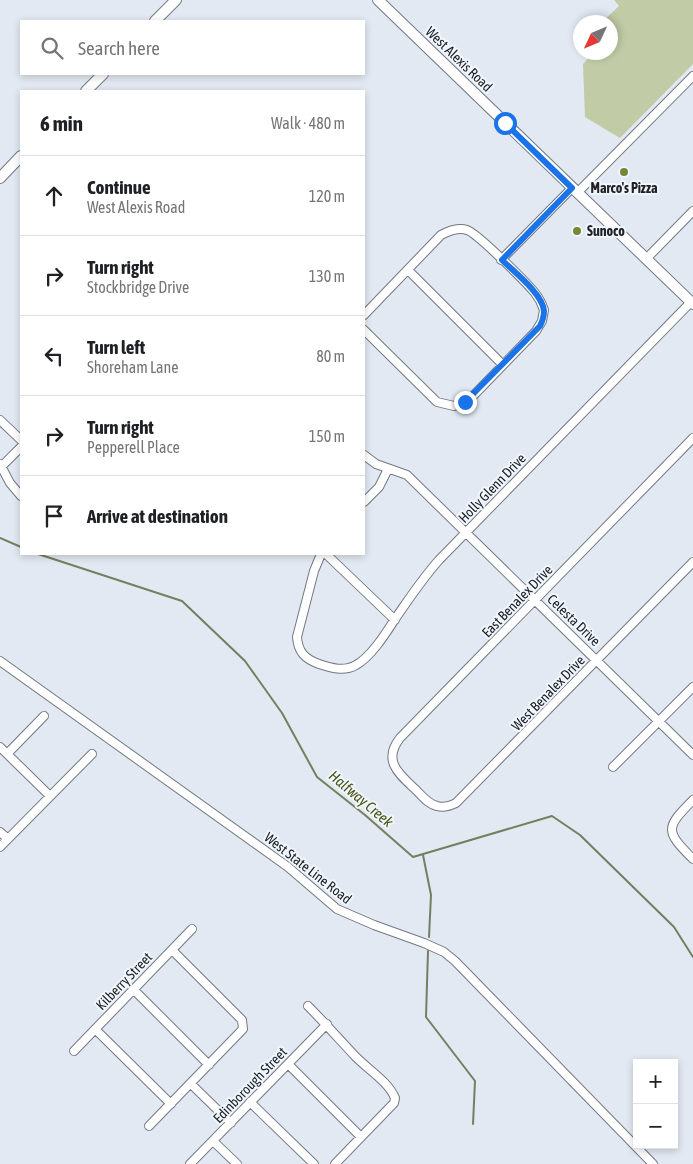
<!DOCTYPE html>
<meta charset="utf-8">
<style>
body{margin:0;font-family:"Asap Condensed",sans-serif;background:#f2f2f2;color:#202124}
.controls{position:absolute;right:15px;bottom:15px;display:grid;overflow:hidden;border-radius:0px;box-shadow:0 2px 8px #0003}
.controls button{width:45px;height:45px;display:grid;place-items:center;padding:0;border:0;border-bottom:1px solid #e0e0e0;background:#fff;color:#202124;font:25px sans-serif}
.compass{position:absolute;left:573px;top:15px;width:45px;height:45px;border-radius:50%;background:#fff;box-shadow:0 2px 8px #0003;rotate:226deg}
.stop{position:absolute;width:15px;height:15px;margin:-11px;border:4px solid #1a73e8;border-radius:50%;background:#fff}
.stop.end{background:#1a73e8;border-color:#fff;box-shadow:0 1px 5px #0008}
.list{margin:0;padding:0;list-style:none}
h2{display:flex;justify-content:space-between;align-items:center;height:65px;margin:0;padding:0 20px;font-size:21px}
h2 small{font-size:16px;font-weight:400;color:#757577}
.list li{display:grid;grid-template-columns:32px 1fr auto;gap:15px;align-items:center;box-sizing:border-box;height:80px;padding:0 20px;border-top:1px solid #e0e0e0}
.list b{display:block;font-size:19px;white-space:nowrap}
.list p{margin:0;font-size:16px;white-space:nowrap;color:#757577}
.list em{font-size:16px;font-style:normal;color:#757577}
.icon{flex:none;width:28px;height:28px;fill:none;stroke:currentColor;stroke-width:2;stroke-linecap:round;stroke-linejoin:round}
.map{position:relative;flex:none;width:693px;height:1164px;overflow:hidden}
.search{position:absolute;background:#fff;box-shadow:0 2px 8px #0003;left:20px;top:20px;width:345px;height:55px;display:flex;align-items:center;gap:12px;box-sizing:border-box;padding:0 18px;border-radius:0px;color:#757577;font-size:19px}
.panel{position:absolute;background:#fff;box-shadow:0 2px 8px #0003;left:20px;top:90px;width:345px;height:465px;border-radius:0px}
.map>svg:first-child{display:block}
.green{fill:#c1cba5}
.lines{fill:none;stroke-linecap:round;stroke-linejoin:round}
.stream{stroke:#767e62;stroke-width:2}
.minor-casing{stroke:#737981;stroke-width:10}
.major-casing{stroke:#737981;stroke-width:12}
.minor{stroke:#fff;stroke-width:8}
.major{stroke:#fff;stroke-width:10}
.route{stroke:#1a73e8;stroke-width:6}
.poi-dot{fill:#788736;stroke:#f0f6fd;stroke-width:2}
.labels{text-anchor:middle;stroke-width:4;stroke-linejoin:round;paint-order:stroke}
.street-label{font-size:14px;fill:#202225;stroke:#f0f6fd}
.poi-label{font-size:14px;font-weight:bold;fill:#202225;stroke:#f0f6fd}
.water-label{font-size:15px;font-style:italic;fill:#4a5514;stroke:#f0f6fd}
</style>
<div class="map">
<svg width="693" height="1164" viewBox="0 0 693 1164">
<rect width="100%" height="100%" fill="#e2e9f2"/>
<path class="green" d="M614,0H693V64L620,138L585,117L583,64L593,53L610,52V22H602L619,6Z"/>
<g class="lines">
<path class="stream" d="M0,538L21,547
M38,554L182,601L245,661L282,713L317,777L365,815L413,857L552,816L580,835L674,927L693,957
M423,855L431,895L429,937
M428,951L426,1017L475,1081L473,1124"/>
<g class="minor-casing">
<path id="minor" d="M577,193L693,76
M646,259L693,211
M501,260L572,188
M408,270L503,365
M364,315L441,235C449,231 458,227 467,230C477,233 527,283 535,293C539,298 542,304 544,310L542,321L536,331L472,397L465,402L454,406L437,402L364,330
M0,420L21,440
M693,438L400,738C382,761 399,774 416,790C422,796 428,804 437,806C444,808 450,806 456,803L693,562
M364,455L376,464L407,475L693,755
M0,464L10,483L21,496
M2,466L21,447
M364,502L379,487L388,469
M321,554L314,571L297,637C298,652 305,659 319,664C331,668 344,672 356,665C371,657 386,633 395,619C409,599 422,579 439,560L691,302
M326,554L395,620
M0,661L288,867L337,909L374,925L424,943L444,952L455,961L653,1164
M0,747L50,796
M7,754L44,716
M613,767L693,687
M693,800C665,828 665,831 693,859
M0,832L8,839
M0,847L92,754
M134,990L209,1065
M308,1006C324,1022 339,1039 354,1055C367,1069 388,1081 395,1098L394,1103L335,1164
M95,1029L171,1104
M74,1051L192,929
M288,1064L361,1137
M191,1084L231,1123
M250,1102L314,1164
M149,1126L243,1029L242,1020L172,950
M213,1141L237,1164
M190,1164L327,1024"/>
</g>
<g class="major-casing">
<path id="major" d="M378,0L693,304
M155,21L176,0
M86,91L103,74
M0,178L21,156"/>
</g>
<use href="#minor" class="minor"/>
<use href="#major" class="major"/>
</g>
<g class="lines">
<path class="route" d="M465,402L540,326C542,322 544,316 544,311C543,294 513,271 502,260L572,188L505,123"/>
</g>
<g class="poi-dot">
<circle cx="624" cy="172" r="5"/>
<circle cx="577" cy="231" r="5"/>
</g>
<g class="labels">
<g class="street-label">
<text transform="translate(459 59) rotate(44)" y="5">West Alexis Road</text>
<text transform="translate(492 488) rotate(-46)" y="5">Holly Glenn Drive</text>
<text transform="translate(517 601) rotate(-46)" y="5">East Benalex Drive</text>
<text transform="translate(574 620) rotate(44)" y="5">Celesta Drive</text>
<text transform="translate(548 693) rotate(-46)" y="5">West Benalex Drive</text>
<text transform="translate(308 868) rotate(38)" y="5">West State Line Road</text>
<text transform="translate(124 981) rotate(-46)" y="5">Kilberry Street</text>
<text transform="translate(250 1085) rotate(-46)" y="5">Edinborough Street</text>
</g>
<g class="poi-label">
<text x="624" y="193">Marco's Pizza</text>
<text x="587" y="236" text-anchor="start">Sunoco</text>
</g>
<g class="water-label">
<text transform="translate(361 799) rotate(40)" y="5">Halfway Creek</text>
</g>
</g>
</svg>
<div class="controls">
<button>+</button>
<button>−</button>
</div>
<svg class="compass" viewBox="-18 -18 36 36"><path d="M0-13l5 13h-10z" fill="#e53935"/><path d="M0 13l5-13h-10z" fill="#757577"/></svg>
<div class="stop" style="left:505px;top:123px"></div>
<div class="stop end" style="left:465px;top:402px"></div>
<div class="search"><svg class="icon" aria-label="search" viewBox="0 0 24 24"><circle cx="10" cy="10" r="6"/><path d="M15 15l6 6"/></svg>Search here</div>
<section class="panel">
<h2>6 min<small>Walk · 480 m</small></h2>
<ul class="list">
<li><svg class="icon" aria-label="ahead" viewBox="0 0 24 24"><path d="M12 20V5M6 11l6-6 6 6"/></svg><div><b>Continue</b><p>West Alexis Road</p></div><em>120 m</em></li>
<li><svg class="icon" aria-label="right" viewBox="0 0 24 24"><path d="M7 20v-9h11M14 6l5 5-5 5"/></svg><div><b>Turn right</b><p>Stockbridge Drive</p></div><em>130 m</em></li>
<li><svg class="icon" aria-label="left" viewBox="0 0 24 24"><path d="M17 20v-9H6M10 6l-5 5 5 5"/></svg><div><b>Turn left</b><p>Shoreham Lane</p></div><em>80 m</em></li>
<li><svg class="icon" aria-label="right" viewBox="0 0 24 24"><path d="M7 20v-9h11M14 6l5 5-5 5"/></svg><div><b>Turn right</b><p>Pepperell Place</p></div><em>150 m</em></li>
<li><svg class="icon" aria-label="arrive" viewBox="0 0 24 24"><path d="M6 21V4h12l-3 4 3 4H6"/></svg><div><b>Arrive at destination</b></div></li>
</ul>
</section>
</div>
